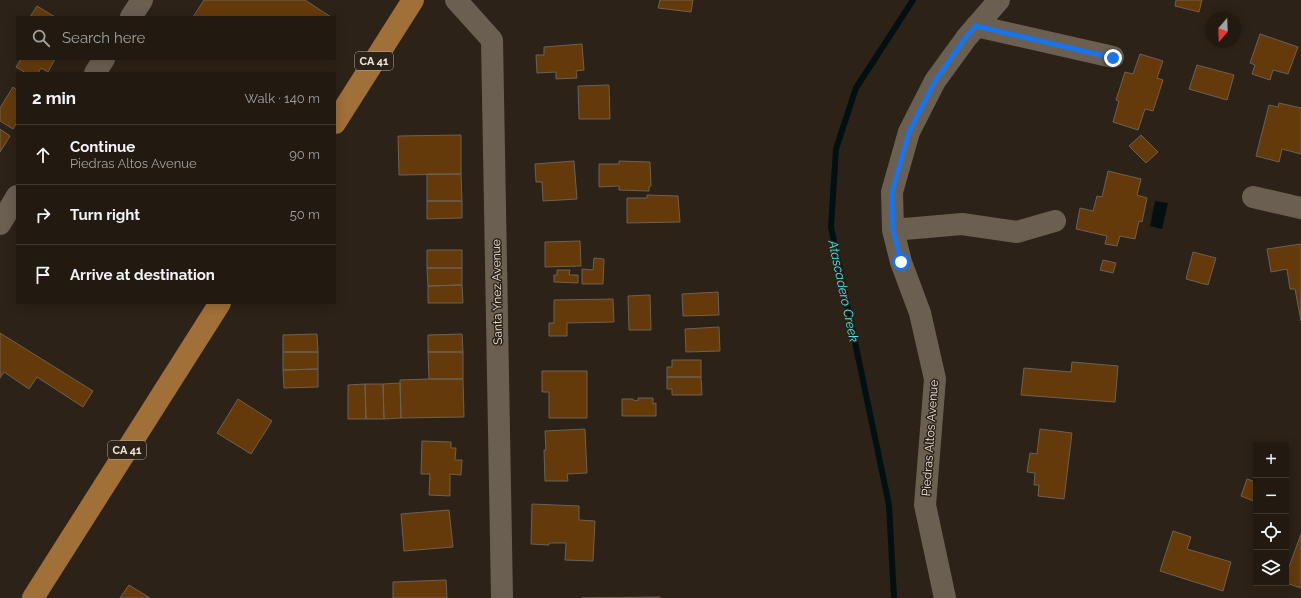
<!DOCTYPE html>
<meta charset="utf-8">
<style>
body{margin:0;font-family:Raleway,sans-serif;background:#2e271f;color:#f1f3f6}
.controls{position:absolute;right:12px;bottom:12px;display:grid;overflow:hidden;border-radius:0px;box-shadow:0 2px 10px #0003}
.controls button{width:36px;height:36px;display:grid;place-items:center;padding:0;border:0;border-bottom:1px solid #3f3831;background:#221a11;color:#f1f3f6;font:20px sans-serif}
.compass{position:absolute;left:1205px;top:12px;width:36px;height:36px;border-radius:50%;background:#221a11;box-shadow:0 2px 10px #0003;rotate:199deg}
.stop{position:absolute;width:12px;height:12px;margin:-9px;border:3px solid #1a73e8;border-radius:50%;background:#fff}
.stop.end{background:#1a73e8;border-color:#fff;box-shadow:0 1px 4px #0008}
.list{margin:0;padding:0;list-style:none}
h2{display:flex;justify-content:space-between;align-items:center;height:52px;margin:0;padding:0 16px;font-size:17px}
h2 small{font-size:13px;font-weight:400;color:#a2a19f}
.list li{display:grid;grid-template-columns:26px 1fr auto;gap:12px;align-items:center;box-sizing:border-box;height:60px;padding:0 16px;border-top:1px solid #3f3831}
.list b{display:block;font-size:15px;white-space:nowrap}
.list p{margin:0;font-size:13px;white-space:nowrap;color:#a2a19f}
.list em{font-size:13px;font-style:normal;color:#a2a19f}
.icon{flex:none;width:22px;height:22px;fill:none;stroke:currentColor;stroke-width:2;stroke-linecap:round;stroke-linejoin:round}
.map{position:relative;flex:none;width:1301px;height:598px;overflow:hidden}
.search{position:absolute;background:#221a11;box-shadow:0 2px 10px #0003;left:16px;top:16px;width:320px;height:44px;display:flex;align-items:center;gap:10px;box-sizing:border-box;padding:0 14px;border-radius:0px;color:#a2a19f;font-size:15px}
.panel{position:absolute;background:#221a11;box-shadow:0 2px 10px #0003;left:16px;top:72px;width:320px;height:232px;border-radius:0px}
.map>svg:first-child{display:block}
.water{fill:#031011}
.lines{fill:none;stroke-linecap:round;stroke-linejoin:round}
.stream{stroke:#031011;stroke-width:6}
.building{fill:#643a0b;stroke:#6d6054}
.minor{stroke:#6b5f52;stroke-width:22}
.major{stroke:#a16f38;stroke-width:22}
.route{stroke:#1a73e8;stroke-width:5}
.labels{text-anchor:middle;stroke-width:3;stroke-linejoin:round;paint-order:stroke}
.shield{fill:#2d2217;stroke:#b3aba2;stroke-width:1}
.shield-label{font-size:11px;font-weight:bold;fill:#ede6de}
.street-label{font-size:12px;fill:#ede6de;stroke:#2d2217}
.water-label{font-size:13px;font-style:italic;fill:#3fe9f3;stroke:#2d2217}
</style>
<div class="map">
<svg width="1301" height="598" viewBox="0 0 1301 598">
<rect width="100%" height="100%" fill="#2d2217"/>
<path class="water" d="M1155,201L1168,203L1162,229L1150,226Z"/>
<g class="lines">
<path class="stream" d="M894,598L889,505L831,227L836,149L856,88L913,0"/>
</g>
<path class="building" d="M204,0H305L331,17H193Z
M660,0H693L691,12L658,8Z
M1176,0H1202L1199,12L1175,6Z
M37,6L55,17H30Z
M1260,34L1298,47L1288,74L1273,70L1270,80L1252,74L1255,65L1250,63Z
M582,44L584,70L576,71L577,78L556,79V72L537,73L536,55H544V47Z
M1140,54L1163,61L1157,78L1163,80L1153,111L1145,109L1138,130L1113,122L1119,101L1116,100L1125,72L1133,74Z
M21,59H55L48,72L41,68L38,73H26L16,67Z
M1197,65L1234,75L1227,100L1189,89Z
M609,85L610,119H579L578,86Z
M13,87L17,90V122L13,129L0,121V108Z
M1279,103L1301,108V154L1282,149L1279,162L1256,156L1269,105L1278,107Z
M0,129L10,136L0,152Z
M461,135V174L399,175L398,136Z
M1141,135L1158,152L1146,163L1129,146Z
M574,161L577,199L543,201L542,182H536L535,164Z
M619,161L650,162L651,186L649,187V191L619,190V186L599,187V164H619Z
M1108,171L1141,179L1137,195L1147,198L1142,222L1139,221L1135,239L1120,236L1117,246L1105,244L1107,236L1076,229L1080,208L1093,211L1097,196L1102,197Z
M427,174H461L462,201H427Z
M647,195L678,196L680,222L627,223V198H647Z
M427,201H462V218L427,219Z
M580,241L581,266L545,267V242Z
M1301,244V321L1295,289H1290L1287,269L1271,272L1267,249Z
M427,250H462V268H427Z
M1193,252L1216,258L1208,285L1186,279Z
M594,258L604,259L603,284H582V269L593,270Z
M1103,260L1116,263L1113,273L1100,270Z
M427,268H462V285L428,286Z
M557,270H570L569,275H578V283L554,282V275H557Z
M462,285L463,303H428V286Z
M718,292L719,315L683,316L682,294Z
M650,295L651,330H629L628,296Z
M613,299L614,322L567,323V336H549V323H554V300Z
M719,327L720,351L686,352L685,329Z
M0,333L93,391L83,407L37,377L29,389L4,372L0,378Z
M317,334L318,352H283V335Z
M462,334L463,352H428V335Z
M283,352H318V369L283,370Z
M428,352H463V379H429Z
M672,360H701V377H667V367H672Z
M1072,362L1118,366L1115,402L1021,395L1024,368L1071,372Z
M318,369V387L284,388L283,370Z
M542,371H587V418H549V392H542Z
M667,377H701L702,395H672V389H667Z
M429,379H463L464,417L401,418L400,380Z
M400,383L401,418L384,419L383,384Z
M365,384L366,419H348V385Z
M365,384H383L384,419H366Z
M638,398H653V404L656,403V416H622V399H633V400L638,401Z
M238,399L272,421L251,454L217,433Z
M585,429L587,473L567,474L568,481H545L544,450H546L545,431Z
M1040,429L1072,433L1064,499L1038,496L1039,485H1034L1035,473L1027,472L1030,453L1037,454Z
M422,441L451,442V448H456L455,460H462L461,475L450,474V496L429,495L430,474H421Z
M1247,479L1256,482V502L1241,496Z
M532,504L579,506V520L595,521L593,561L565,560L566,543H549V545L531,544Z
M449,510L453,547L404,551L401,514Z
M1173,531L1191,537L1187,549L1231,562L1223,591L1160,571Z
M1301,534V588L1286,583V575Z
M446,580L447,598H393V582Z
M129,585L150,598H120Z
M660,597V598H581Z"/>
<g class="lines">
<path class="minor" d="M456,0L492,40L502,598
M131,17L142,0
M976,26L1113,57
M95,73L104,59
M1253,197L1301,208
M0,224L17,196
M893,230L962,224L1017,232L1055,221
M945,598L925,505L935,379L920,313L901,262L893,230L892,192L909,132L935,81L967,37L999,0"/>
<path class="major" d="M335,123L413,0
M33,598L220,303"/>
</g>
<g class="lines">
<path class="route" d="M901,262L893,230L892,192L909,132L935,81L966,37L976,26L1113,58"/>
</g>
<g class="labels">
<g class="shield">
<rect x="355" y="52" width="38" height="18" rx="3"/>
<rect x="108" y="441" width="38" height="18" rx="3"/>
</g>
<g class="shield-label">
<text x="374" y="65">CA 41</text>
<text x="127" y="454">CA 41</text>
</g>
<g class="street-label">
<text transform="translate(497 292) rotate(-91)" y="4">Santa Ynez Avenue</text>
<text transform="translate(930 438) rotate(-86)" y="4">Piedras Altos Avenue</text>
</g>
<g class="water-label">
<text transform="translate(844 291) rotate(78)" y="5">Atascadero Creek</text>
</g>
</g>
</svg>
<div class="controls">
<button>+</button>
<button>−</button>
<button><svg class="icon" aria-label="locate" viewBox="0 0 24 24"><circle cx="12" cy="12" r="6"/><path d="M12 2v4M12 18v4M2 12h4M18 12h4"/></svg></button>
<button><svg class="icon" aria-label="layers" viewBox="0 0 24 24"><path d="M12 4l9 5-9 5-9-5zM3 14l9 5 9-5"/></svg></button>
</div>
<svg class="compass" viewBox="-18 -18 36 36"><path d="M0-13l5 13h-10z" fill="#e53935"/><path d="M0 13l5-13h-10z" fill="#a2a19f"/></svg>
<div class="stop" style="left:901px;top:262px"></div>
<div class="stop end" style="left:1113px;top:58px"></div>
<div class="search"><svg class="icon" aria-label="search" viewBox="0 0 24 24"><circle cx="10" cy="10" r="6"/><path d="M15 15l6 6"/></svg>Search here</div>
<section class="panel">
<h2>2 min<small>Walk · 140 m</small></h2>
<ul class="list">
<li><svg class="icon" aria-label="ahead" viewBox="0 0 24 24"><path d="M12 20V5M6 11l6-6 6 6"/></svg><div><b>Continue</b><p>Piedras Altos Avenue</p></div><em>90 m</em></li>
<li><svg class="icon" aria-label="right" viewBox="0 0 24 24"><path d="M7 20v-9h11M14 6l5 5-5 5"/></svg><div><b>Turn right</b></div><em>50 m</em></li>
<li><svg class="icon" aria-label="arrive" viewBox="0 0 24 24"><path d="M6 21V4h12l-3 4 3 4H6"/></svg><div><b>Arrive at destination</b></div></li>
</ul>
</section>
</div>
